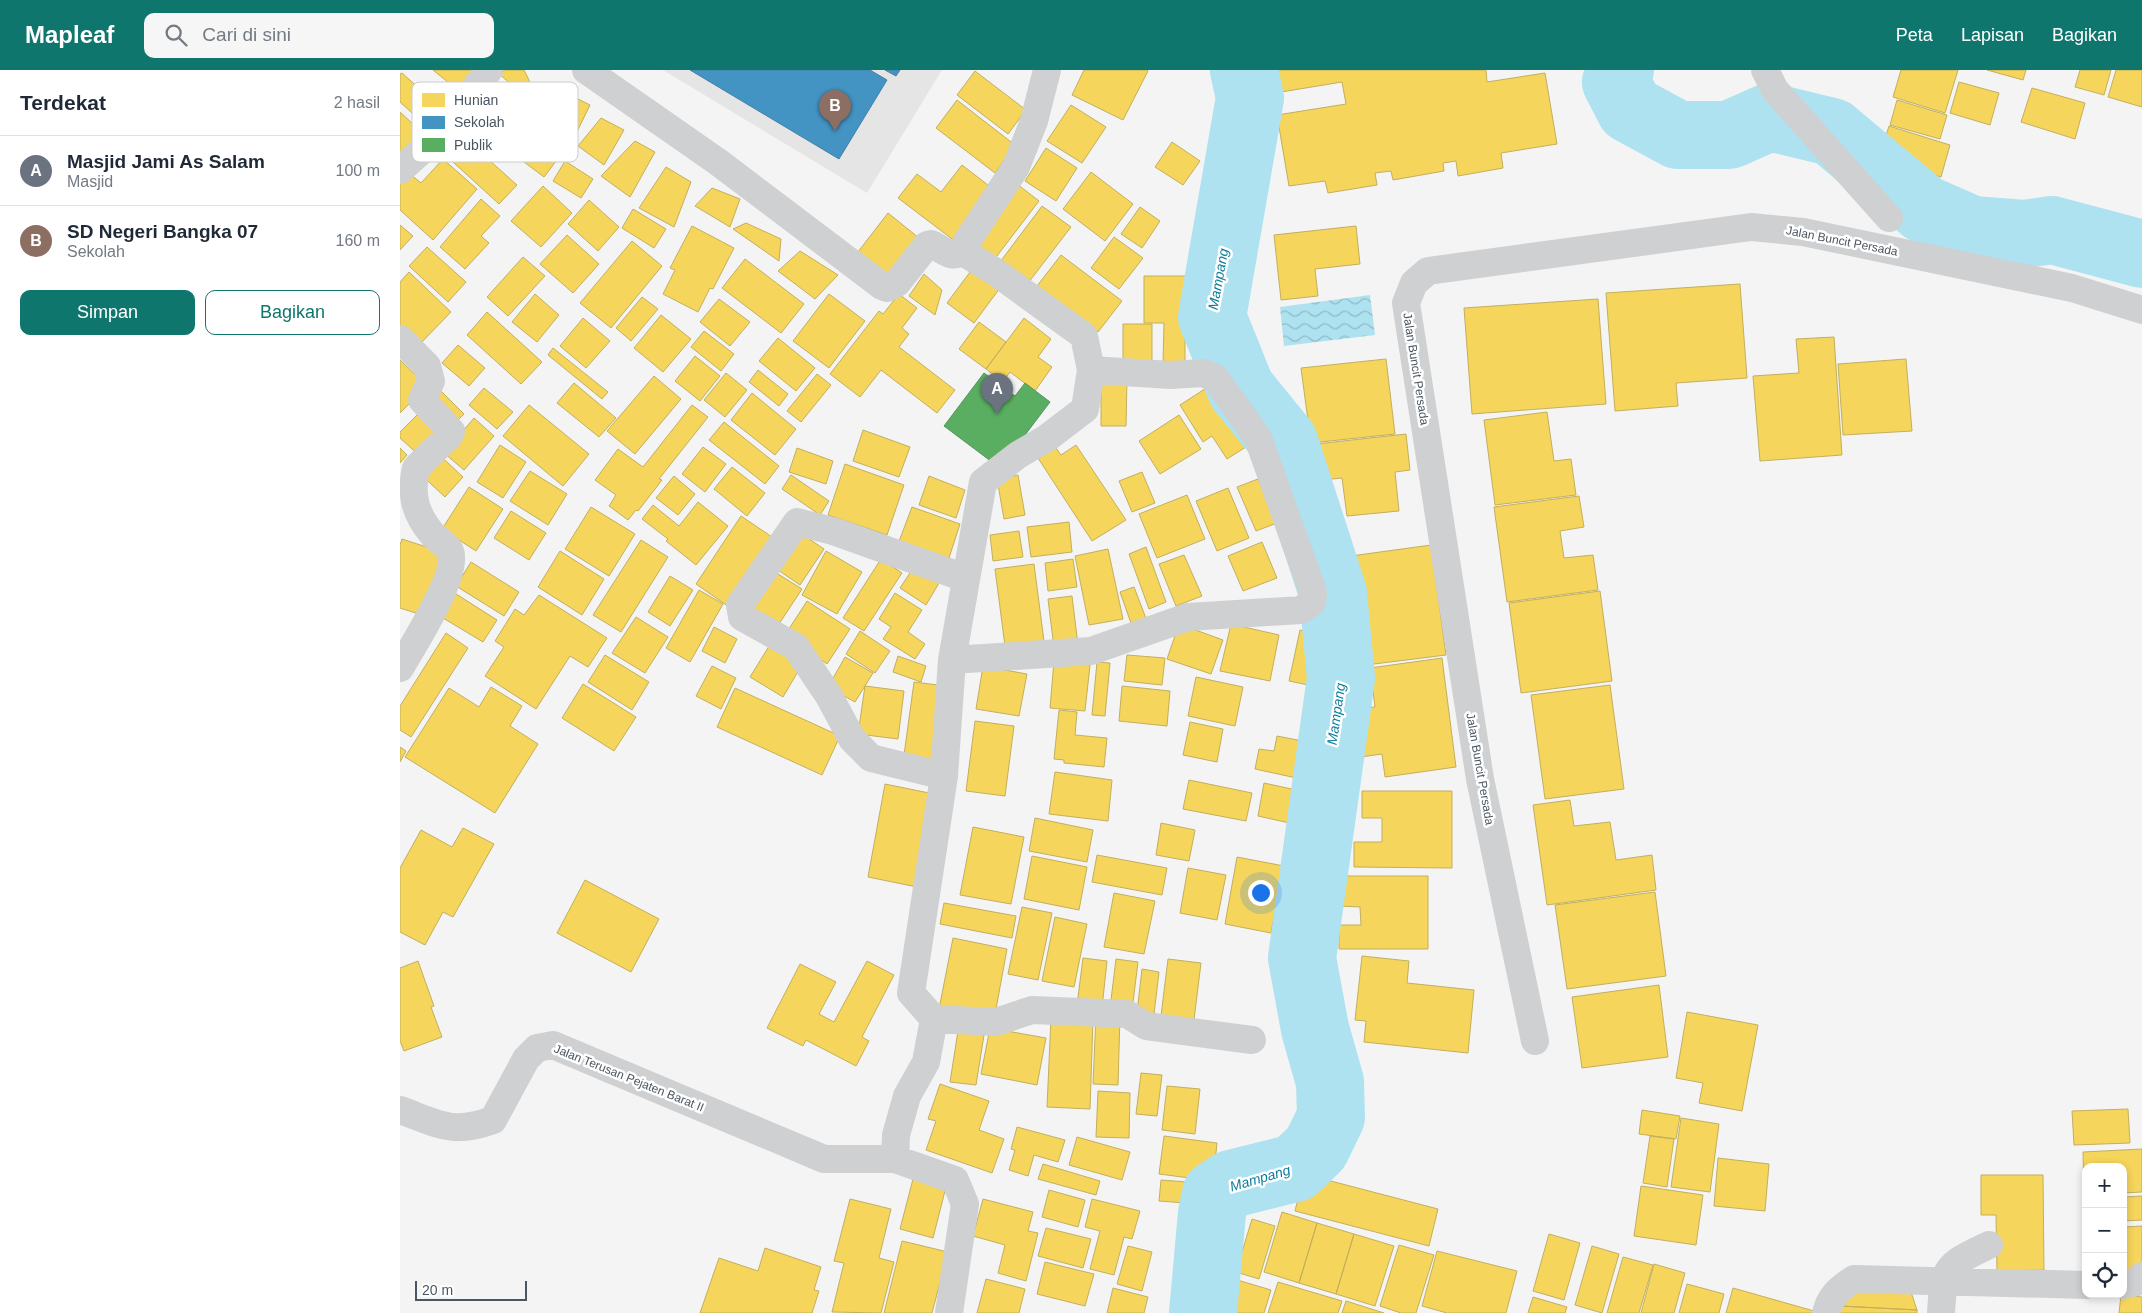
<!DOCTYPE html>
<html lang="id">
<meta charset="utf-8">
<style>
body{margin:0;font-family:Helvetica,sans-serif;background:#f6f6f7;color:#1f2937}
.controls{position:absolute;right:15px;bottom:15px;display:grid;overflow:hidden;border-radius:10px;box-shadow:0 2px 8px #0003}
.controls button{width:45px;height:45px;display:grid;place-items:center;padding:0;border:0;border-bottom:1px solid #e0e1e3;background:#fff;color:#1f2937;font:25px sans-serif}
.scale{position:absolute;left:15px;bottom:12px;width:112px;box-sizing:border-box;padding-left:5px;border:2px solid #4a5661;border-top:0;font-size:14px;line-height:18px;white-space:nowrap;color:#4a5661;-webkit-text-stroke:4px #fff;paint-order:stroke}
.you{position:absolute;left:860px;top:822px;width:18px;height:18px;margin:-12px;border:4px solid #fff;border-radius:50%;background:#1a73e8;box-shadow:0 0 0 8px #1a73e833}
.badge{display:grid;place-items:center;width:32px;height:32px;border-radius:50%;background:#0f766e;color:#fff;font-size:16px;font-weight:700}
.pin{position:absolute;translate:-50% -41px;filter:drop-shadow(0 1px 2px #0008)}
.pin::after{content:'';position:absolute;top:26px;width:18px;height:15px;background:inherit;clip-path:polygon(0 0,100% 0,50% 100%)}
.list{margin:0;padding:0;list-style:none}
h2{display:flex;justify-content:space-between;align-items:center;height:65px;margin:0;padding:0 20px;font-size:21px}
h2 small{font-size:16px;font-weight:400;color:#747a83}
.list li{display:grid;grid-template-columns:32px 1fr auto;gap:15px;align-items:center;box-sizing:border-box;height:70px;padding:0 20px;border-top:1px solid #e0e1e3}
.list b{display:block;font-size:19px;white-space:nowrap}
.list p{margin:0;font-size:16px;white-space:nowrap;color:#747a83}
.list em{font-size:16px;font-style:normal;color:#747a83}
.actions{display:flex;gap:10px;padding:15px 20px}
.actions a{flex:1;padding:11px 0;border:1px solid #0f766e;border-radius:10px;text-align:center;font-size:18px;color:#0f766e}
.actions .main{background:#0f766e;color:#fff}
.icon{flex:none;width:28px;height:28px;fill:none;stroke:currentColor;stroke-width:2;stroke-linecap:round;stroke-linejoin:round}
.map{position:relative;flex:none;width:1742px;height:1243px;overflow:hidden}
header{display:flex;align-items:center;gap:30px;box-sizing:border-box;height:70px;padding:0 25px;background:#0f766e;color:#fff}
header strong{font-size:24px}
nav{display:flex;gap:28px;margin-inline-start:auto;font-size:18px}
.search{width:350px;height:45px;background:#f6f6f7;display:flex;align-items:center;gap:12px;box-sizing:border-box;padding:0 18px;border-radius:10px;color:#747a83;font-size:19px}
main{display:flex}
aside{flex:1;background:#fff}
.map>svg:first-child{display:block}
.education{fill:#e6e5e6}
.water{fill:url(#water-waves)}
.homes{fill:#f6d55c;stroke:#c2af5e}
.schools{fill:#4393c3;stroke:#4581a6}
.public{fill:#5aae61;stroke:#559461}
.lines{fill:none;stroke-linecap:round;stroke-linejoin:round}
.river{stroke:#aee2f0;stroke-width:68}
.street{stroke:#ced0d2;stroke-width:28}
.labels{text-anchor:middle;stroke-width:5;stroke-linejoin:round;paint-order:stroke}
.street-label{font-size:12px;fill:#4a5661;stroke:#fff}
.water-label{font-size:14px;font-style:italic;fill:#0c7c9b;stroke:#fff}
.key{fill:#fff;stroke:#c9ccd0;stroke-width:1}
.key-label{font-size:14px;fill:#4a5661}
</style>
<header>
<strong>Mapleaf</strong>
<div class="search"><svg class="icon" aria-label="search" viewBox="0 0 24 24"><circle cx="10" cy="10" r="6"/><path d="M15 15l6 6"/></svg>Cari di sini</div>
<nav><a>Peta</a><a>Lapisan</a><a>Bagikan</a></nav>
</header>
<main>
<aside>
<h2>Terdekat<small>2 hasil</small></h2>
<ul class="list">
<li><span class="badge" style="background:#6b7280">A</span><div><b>Masjid Jami As Salam</b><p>Masjid</p></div><em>100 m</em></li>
<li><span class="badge" style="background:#8d6e63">B</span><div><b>SD Negeri Bangka 07</b><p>Sekolah</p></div><em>160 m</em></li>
</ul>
<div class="actions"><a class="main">Simpan</a><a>Bagikan</a></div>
</aside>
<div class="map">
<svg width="1742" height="1243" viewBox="0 0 1742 1243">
<defs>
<pattern id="water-waves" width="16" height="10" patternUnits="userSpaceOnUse" patternTransform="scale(1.25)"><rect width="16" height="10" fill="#aee2f0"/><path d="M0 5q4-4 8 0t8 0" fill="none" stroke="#90bac6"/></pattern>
</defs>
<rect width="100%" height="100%" fill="#f4f4f4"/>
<path class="education" d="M263,0H542L467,123Z"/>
<path class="water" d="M970,225L975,265L884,276L880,237Z"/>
<path class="homes" d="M33,0H79L60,22Z
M105,0H124L138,28L136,35L99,4Z
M684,0H747L748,1L723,50L672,25Z
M866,0H1086L1087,12L1145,3L1157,74L1101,83L1103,98L1058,106L1056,91L1043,93L1044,101L993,110L991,101L975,103L977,115L928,123L925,111L889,116L877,45L946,34L942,12L869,24Z
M1501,0H1558L1545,43L1493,27Z
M1587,0H1626L1623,10Z
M1680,0H1711L1704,25L1675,17Z
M1716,0H1742V37L1708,27Z
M575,1L626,40L608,64L557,25Z
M2,3L40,37L24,54L0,32V4Z
M86,8L121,34L88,78L54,53Z
M1559,12L1599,23L1590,55L1550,43Z
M1632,18L1685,33L1675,69L1621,52Z
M158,19L190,35L171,74L131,45Z
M557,30L615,75L595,103L536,58Z
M1497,30L1547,45L1540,69L1490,55Z
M671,35L706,57L682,93L647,71Z
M0,42L25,65L0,93Z
M124,47L166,78L144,107L103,76Z
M201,48L224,60L204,95L178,76Z
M1489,56L1550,75L1541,107L1479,88Z
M59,63L117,115L99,134L42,82Z
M235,71L255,82L230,127L201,106Z
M772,72L800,91L783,115L755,97Z
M646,78L677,98L656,131L625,111Z
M43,89L77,119L33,170L0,140V112L9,103L21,113Z
M165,91L193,109L181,128L153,111Z
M562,95L597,122L560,175L498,128L517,104L541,122Z
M266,97L291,112L274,157L239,138Z
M691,102L733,134L705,171L663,139Z
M617,114L639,131L590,195L568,179Z
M143,116L172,143L141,177L111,151Z
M312,118L340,129L330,157L295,136Z
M81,129L100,146L81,166L89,173L65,199L40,177Z
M189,130L219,157L198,181L168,154Z
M642,136L671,157L625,217L597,196Z
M740,137L760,151L742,178L721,164Z
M233,139L266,159L254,178L222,158Z
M488,143L524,172L490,216L454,187Z
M346,153L381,169L379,191L333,159Z
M0,155L13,166L0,180Z
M292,156L334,178L313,219L310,218L298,242L263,224L275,200L270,198Z
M956,156L960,194L915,199L918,226L881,230L874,165Z
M167,165L199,194L173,223L140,194Z
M714,167L743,188L719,219L691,198Z
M232,171L262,196L211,258L180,233Z
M27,177L66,212L48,232L9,196Z
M400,181L438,205L415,229L378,201Z
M661,185L722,231L698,262L637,216Z
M123,187L145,206L108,246L87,227Z
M345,189L404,234L381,263L322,218Z
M576,194L603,214L574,253L547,233Z
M9,202L51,242L17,277L0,261V212Z
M524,204L542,220L535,245L509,226Z
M744,206H790L789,253H785V293H763L764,253H744Z
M1340,214L1347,308L1276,313L1278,336L1215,341L1206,223Z
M135,224L159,245L137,272L112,252Z
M429,224L465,251L429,298L393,271Z
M499,224L517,238L502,258L509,264L499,277L555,320L537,343L481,300L460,327L430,304L479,241L483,244Z
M242,227L258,239L231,271L216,258Z
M319,229L350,252L330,276L300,252Z
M1198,229L1206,334L1072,344L1064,238Z
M87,242L142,292L121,314L67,265Z
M261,245L291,269L263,302L234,278Z
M183,248L210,271L186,298L160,276Z
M624,248L651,269L638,287L652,297L635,321L610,302L603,312L586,299Z
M579,252L606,272L586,299L559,279Z
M723,254H752V299L723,298Z
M304,261L334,284L321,301L291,277Z
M1434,267L1442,385L1360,391L1353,306L1399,303L1396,269Z
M378,268L415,298L396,321L359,291Z
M58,275L85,298L69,316L42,293Z
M153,278L208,322L202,329L148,285Z
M295,286L320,306L300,331L275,311Z
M986,289L995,364L911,373L901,298Z
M1506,289L1512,361L1443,365L1438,294Z
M0,290L27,316L0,343Z
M358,300L388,324L379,336L349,312Z
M326,303L347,320L325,347L304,330Z
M417,304L431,315L401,352L387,341Z
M254,306L281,329L235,384L207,361Z
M701,308H727L726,356H701Z
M174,313L216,348L199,367L157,333Z
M814,313L857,370L827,389L812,366L803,372L780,335Z
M84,318L113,342L97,359L69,335Z
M41,321L64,344L52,356L28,333Z
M352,323L396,359L375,385L331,350Z
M129,335L189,384L163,416L103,366Z
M292,335L308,347L259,409L262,410L238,441L236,440L228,450L209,436L216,425L195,410L218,379L243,397Z
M24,338L49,361L22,388L0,368V362Z
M1147,342L1154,391L1171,389L1176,425L1095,435L1084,350Z
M779,345L801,379L760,404L739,371Z
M74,348L94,366L64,400L44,383Z
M324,352L379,396L365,414L309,370Z
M463,360L510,377L499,407L453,391Z
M1006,364L1010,400L995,402L999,441L947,446L942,408L903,412L898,376Z
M653,374L661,385L676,375L726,450L692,471L636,385Z
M100,375L126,392L103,428L77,412Z
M303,377L326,394L305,422L282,404Z
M0,378L7,385L0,393Z
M397,378L433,391L426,414L389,402Z
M34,380L63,407L45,427L16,400Z
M445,394L504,415L487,465L428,445Z
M332,397L365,423L347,446L314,419Z
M130,401L167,424L148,455L110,431Z
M742,402L755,433L732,442L719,411Z
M391,405L429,431L420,445L382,419Z
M618,405L625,445L604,449L597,409Z
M274,406L295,424L278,445L256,428Z
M529,406L565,420L556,448L519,435Z
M858,409L877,453L856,461L837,417Z
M69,417L103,439L76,481L42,459Z
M828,418L849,468L817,481L796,431Z
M787,425L805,469L757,488L739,444Z
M1179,426L1184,457L1160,461L1164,488L1193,485L1198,520L1107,532L1094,437Z
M298,432L328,456L296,495L266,471L268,469L242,449L253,435L279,456Z
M191,437L235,464L209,506L165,479Z
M512,437L560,454L548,491L498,474Z
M111,441L146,463L129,490L94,468Z
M341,446L378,471L332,539L296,514Z
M669,452L672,482L631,487L627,457Z
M619,461L623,487L593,491L590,465Z
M399,462L424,479L400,515L375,498Z
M2,469L45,483L25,546L0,538V475Z
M241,470L268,487L221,562L193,545Z
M862,472L877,508L843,521L828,486Z
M1031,475L1046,585L966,595L951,486Z
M746,477L766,532L749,539L729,484Z
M708,479L723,549L689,555L675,486Z
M160,481L204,509L182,545L138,517Z
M426,481L462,502L437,544L402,525Z
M784,485L802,526L776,536L759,494Z
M481,489L502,503L464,561L443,548Z
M673,489L677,517L648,521L645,493Z
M71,492L119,522L104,546L56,516Z
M634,494L645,579L606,584L595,499Z
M367,497L402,519L377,557L342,534Z
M514,497L539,513L526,535L500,518Z
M270,506L293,520L270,556L248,542Z
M734,517L747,551L732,556L720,522Z
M299,520L323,534L290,592L266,578Z
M1200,521L1212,611L1121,623L1109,533Z
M53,522L97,550L83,572L38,545Z
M495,523L522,540L508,562L525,574L515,589L483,569L491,557L479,549Z
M139,525L207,568L188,597L170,586L136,639L85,606L104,577L95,571L115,539L124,545Z
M672,526L678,575L654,578L648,529Z
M407,531L450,559L427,594L385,565Z
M236,547L268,567L245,603L212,583Z
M779,554L823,570L811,604L767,589Z
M831,554L879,565L870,611L820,601Z
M314,557L337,569L325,593L302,581Z
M900,560L929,566L918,617L889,611Z
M460,561L490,581L475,603L446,584Z
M46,563L68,578L11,667L0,660V636Z
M371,573L403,593L383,627L350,607Z
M205,585L249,612L232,640L188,612Z
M727,585L765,588L762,615L724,611Z
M498,586L526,596L521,612L493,602Z
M445,587L473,603L455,632L428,617Z
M1042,588L1056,697L985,707L982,684L961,687L955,639L975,637L970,598Z
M654,591L690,595L685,641L650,638Z
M697,592L710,593L705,646L692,645Z
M312,596L336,608L321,639L296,626Z
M583,596L627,604L619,646L576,639Z
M796,607L843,617L835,656L788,646Z
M514,612L546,616L536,690L504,685Z
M183,614L236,647L214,681L162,648Z
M1210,615L1224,719L1145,729L1131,625Z
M465,616L504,621L498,669L458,664Z
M722,616L770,621L767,656L719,651Z
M91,617L122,636L110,656L138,674L95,743L5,687L49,618L79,637Z
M335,618L440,666L422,705L317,657Z
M659,640L677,642L675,665L707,668L704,697L664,693V690L654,689Z
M575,651L614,656L605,726L566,721Z
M790,652L823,659L817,692L783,685Z
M877,666L923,675L915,712L855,699L859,679L874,681Z
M0,677L6,681L0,692Z
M655,702L712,710L708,751L649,744Z
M789,710L852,723L846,751L783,739Z
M864,713L901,721L894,754L858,746Z
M485,714L534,724L517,817L468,807Z
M962,721H1052V798L954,797V772H982V748H962Z
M1170,730L1174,756L1210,752L1216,790L1252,785L1256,820L1147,835L1133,735Z
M635,748L693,760L687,792L629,781Z
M761,753L795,760L789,791L756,785Z
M573,757L624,767L611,834L560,825Z
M63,758L94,774L53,847L43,842L25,875L0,862V798L21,760L52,777Z
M697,785L767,798L762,825L692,812Z
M632,786L687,797L679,840L624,829Z
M837,787L884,796L871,863L825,854Z
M788,798L826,805L817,850L780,843Z
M939,806H1028V879H939V855H961L960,837L940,836Z
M185,810L259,849L231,902L157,863Z
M1255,822L1266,906L1167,919L1155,835Z
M714,823L755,831L744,884L704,877Z
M544,833L616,846L612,868L540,854Z
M622,837L652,843L638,910L608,904Z
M655,847L687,854L674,917L642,911Z
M553,868L607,879L594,950L539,939Z
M962,886L1009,891L1007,913L1074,920L1068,983L964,972L966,951L955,950Z
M683,888L707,891L702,938L677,935Z
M716,889L738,892L732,940L710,938Z
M768,889L801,893L793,958L760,954Z
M18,891L34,936L31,937L42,967L4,981L0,971V898Z
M467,891L494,905L462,967L469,971L456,996L406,970L403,976L367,958L400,894L436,912L419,944L434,952Z
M742,899L759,902L754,944L737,942Z
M1259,915L1268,987L1182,998L1172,927Z
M1287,942L1358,955L1342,1041L1299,1033L1303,1013L1276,1008Z
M696,945L720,946L718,1015L693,1014Z
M651,948L693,949L690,1039L647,1037Z
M590,958L646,968L637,1015L581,1004Z
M558,961L584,965L576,1015L550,1012Z
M741,1003L762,1005L757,1046L736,1044Z
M540,1014L589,1031L579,1060L604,1069L592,1103L526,1080L536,1051L528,1049Z
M767,1016L800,1019L795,1064L762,1060Z
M698,1021L730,1023L729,1068L696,1067Z
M1728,1039L1730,1073L1674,1075L1672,1041Z
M1242,1040L1280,1046L1276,1069L1239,1064Z
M1281,1048L1319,1054L1310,1122L1271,1117Z
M617,1057L665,1070L658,1092L634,1085L628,1106L609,1100L615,1080L611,1079Z
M764,1066L817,1073L813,1111L759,1104Z
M1250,1066L1274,1069L1267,1117L1243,1113Z
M677,1067L730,1082L722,1110L669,1095Z
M1742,1079V1122L1723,1123V1097H1686L1684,1125L1683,1082Z
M1318,1088L1369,1094L1365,1141L1314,1136Z
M643,1094L700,1111L696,1125L638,1109Z
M904,1104L1038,1139L1029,1176L895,1141Z
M1581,1105H1643L1644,1200L1597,1201L1596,1145H1581Z
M513,1109L546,1117L533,1168L500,1159Z
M761,1110L801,1113L799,1134L759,1131Z
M1241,1116L1303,1125L1296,1175L1234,1166Z
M649,1120L685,1130L678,1157L642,1147Z
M1742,1126V1150L1723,1151V1127Z
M450,1129L491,1139L479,1188L494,1192L481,1243L432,1242L444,1193L434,1191Z
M583,1129L633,1142L628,1161L638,1163L626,1211L598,1203L605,1175L573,1166Z
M692,1129L740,1141L732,1169L724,1167L714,1205L690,1199L700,1161L685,1157Z
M882,1142L917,1153L899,1213L864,1202Z
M852,1149L875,1156L859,1209L836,1202Z
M917,1153L954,1164L936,1224L899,1213Z
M1742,1156V1194L1723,1204V1157Z
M646,1158L691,1169L683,1198L638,1186Z
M954,1164L994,1176L975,1236L936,1224Z
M1149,1164L1180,1173L1164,1230L1133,1221Z
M502,1171L548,1182L532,1243H484Z
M999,1175L1034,1185L1016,1243H1001L980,1236Z
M728,1176L752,1182L742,1221L717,1214Z
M1192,1176L1219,1184L1202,1243L1175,1235Z
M365,1178L421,1197L414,1220L419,1221L412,1243H300L319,1188L358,1201Z
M1037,1181L1117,1201L1106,1243H1047L1022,1236Z
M1223,1187L1253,1195L1239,1243H1207Z
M645,1192L694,1204L685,1236L637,1224Z
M1254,1194L1285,1203L1274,1243H1241Z
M586,1209L625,1219L619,1243H577Z
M834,1209L871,1220L864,1243H823Z
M878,1212L942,1231L938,1243H868Z
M1287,1214L1324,1224L1319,1243H1279Z
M713,1218L748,1227L744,1243H707Z
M1333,1218L1414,1241L1413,1243H1326Z
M1454,1219L1511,1222L1517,1240L1440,1236Z
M1721,1225L1742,1227V1243H1719Z
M1133,1227L1167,1237L1165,1243H1128Z
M946,1231L984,1243H942Z
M1440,1236L1517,1240V1243H1439Z"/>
<path class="schools" d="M290,0H470L487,10L439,89Z
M485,0H500L496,6Z"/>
<path class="public" d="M584,303L615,326L625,313L650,332L600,398L544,356Z"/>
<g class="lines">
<path class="river" d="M1220,0L1216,12L1230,39L1278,65H1329L1370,47L1432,62L1524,139L1572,160L1625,164L1652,160L1742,184
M803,1243L812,1143L816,1124L831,1114L895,1098L916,1078L931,1047L930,1012L915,959L902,888L941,608L933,523L884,372L841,319L812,247L850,28L844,0"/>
<path class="street" d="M186,0L318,92L482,216L487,218L497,213L527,175L531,174C544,179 551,191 564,180
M1365,0L1375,20L1489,148
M0,100L39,65L89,0
M0,269L27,296L31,311L22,330L51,361L49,366L16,398C10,425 15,444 33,465C38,470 47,475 50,481C60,503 12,577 0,598
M552,590L691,581L788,547L901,540L912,532L913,522L858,368L815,308L803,303L771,305L691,300L684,266L594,201L568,185L564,180L566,173L616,97L634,51L647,0
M544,706L471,688L452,669L429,626L396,577L342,547L340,535L397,452L433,461L565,508
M534,949L596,952L632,940L727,944L746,956L852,970
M1135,971L1080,709L1006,233L1014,213L1028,201L1351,157L1403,162L1672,218L1742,240
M0,1040C39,1054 52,1065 93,1050L126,989L137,978L153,975L424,1089H495
M1723,1215L1737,1212L1742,1206
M549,1243L565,1134L555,1110L495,1089L496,1065L507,1026L526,992L534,949L511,923L544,706L552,590L583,412L618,385L647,368L685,339L691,300
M1426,1243C1430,1226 1440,1218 1454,1209L1686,1215
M1541,1243C1544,1195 1546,1196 1589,1175"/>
</g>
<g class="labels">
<g class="street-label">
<text transform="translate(1442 171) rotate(11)" y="4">Jalan Buncit Persada</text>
<text transform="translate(1016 299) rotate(81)" y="4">Jalan Buncit Persada</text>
<text transform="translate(1080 699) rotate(80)" y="4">Jalan Buncit Persada</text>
<text transform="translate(229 1008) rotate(22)" y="4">Jalan Terusan Pejaten Barat II</text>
</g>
<g class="water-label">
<text transform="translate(818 209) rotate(-80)" y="5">Mampang</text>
<text transform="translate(936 644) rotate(-82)" y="5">Mampang</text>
<text transform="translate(860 1108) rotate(-16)" y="5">Mampang</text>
</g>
</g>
<rect x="12" y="12" width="166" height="80" rx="8" class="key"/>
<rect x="22" y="23" width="23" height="14" fill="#f6d55c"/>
<rect x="22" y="46" width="23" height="13" fill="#4393c3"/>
<rect x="22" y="68" width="23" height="14" fill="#5aae61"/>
<g class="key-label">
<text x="54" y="35">Hunian</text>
<text x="54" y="57">Sekolah</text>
<text x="54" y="80">Publik</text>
</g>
</svg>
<div class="controls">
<button>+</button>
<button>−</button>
<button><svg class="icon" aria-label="locate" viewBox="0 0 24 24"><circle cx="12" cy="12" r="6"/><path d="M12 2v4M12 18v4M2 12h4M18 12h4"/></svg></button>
</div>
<div class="scale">20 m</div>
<div class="you"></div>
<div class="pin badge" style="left:597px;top:344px;background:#6b7280">A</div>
<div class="pin badge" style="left:435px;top:61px;background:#8d6e63">B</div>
</div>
</main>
